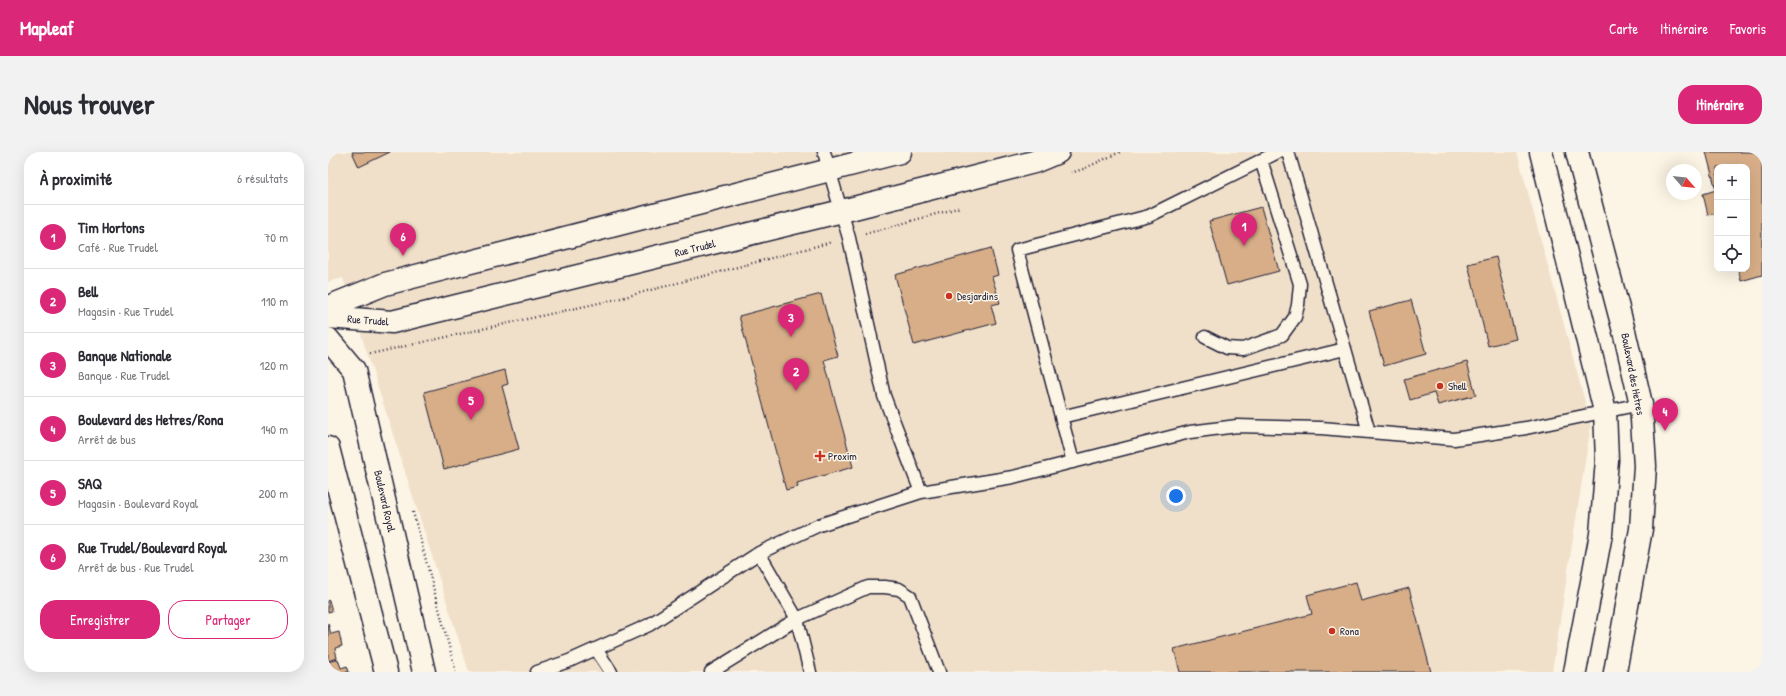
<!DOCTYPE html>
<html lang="fr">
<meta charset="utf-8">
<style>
body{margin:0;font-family:"Patrick Hand",sans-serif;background:#f2f2f3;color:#2b2b33}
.controls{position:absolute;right:12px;top:12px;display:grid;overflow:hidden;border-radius:8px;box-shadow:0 4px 16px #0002}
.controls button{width:36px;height:36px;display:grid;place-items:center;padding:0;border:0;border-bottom:1px solid #e1e1e2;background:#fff;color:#2b2b33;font:20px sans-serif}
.compass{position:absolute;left:1338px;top:12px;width:36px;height:36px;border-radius:50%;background:#fff;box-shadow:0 4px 16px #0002;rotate:118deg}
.you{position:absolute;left:848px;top:344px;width:14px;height:14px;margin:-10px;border:3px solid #fff;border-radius:50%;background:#1a73e8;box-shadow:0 0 0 6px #1a73e833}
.badge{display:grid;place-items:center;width:26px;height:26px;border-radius:50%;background:#db2777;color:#fff;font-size:13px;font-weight:700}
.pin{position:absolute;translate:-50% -33px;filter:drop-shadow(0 1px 2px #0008)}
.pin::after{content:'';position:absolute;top:21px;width:14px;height:12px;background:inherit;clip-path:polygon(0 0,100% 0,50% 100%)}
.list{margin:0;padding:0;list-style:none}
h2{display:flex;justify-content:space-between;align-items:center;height:52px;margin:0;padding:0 16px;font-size:17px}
h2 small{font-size:13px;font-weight:400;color:#7c7c81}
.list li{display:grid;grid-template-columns:26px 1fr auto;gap:12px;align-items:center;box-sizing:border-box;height:64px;padding:0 16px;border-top:1px solid #e1e1e2}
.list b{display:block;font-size:15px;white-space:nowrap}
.list p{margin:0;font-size:13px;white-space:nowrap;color:#7c7c81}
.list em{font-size:13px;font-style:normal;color:#7c7c81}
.actions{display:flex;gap:8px;padding:12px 16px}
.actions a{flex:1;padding:9px 0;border:1px solid #db2777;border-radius:16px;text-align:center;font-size:14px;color:#db2777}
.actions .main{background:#db2777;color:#fff}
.icon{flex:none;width:22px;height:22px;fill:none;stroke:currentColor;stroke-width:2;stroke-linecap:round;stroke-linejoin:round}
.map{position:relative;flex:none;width:1434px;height:520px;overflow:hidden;border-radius:16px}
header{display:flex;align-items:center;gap:24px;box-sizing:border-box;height:56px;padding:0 20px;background:#db2777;color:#fff}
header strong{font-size:19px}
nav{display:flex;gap:22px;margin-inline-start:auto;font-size:14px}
.intro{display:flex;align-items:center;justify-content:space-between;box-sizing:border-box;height:96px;padding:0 24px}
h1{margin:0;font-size:28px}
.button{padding:10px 18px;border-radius:16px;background:#db2777;color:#fff;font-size:14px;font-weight:700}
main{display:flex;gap:24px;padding:0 24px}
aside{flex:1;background:#fff;border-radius:16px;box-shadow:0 4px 16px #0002}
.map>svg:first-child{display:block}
.built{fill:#f1e0c9}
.building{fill:#d7ae88;stroke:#22223b}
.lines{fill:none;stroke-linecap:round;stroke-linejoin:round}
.service-casing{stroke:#22223b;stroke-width:15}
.tertiary-casing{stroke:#22223b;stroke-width:25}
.secondary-casing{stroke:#22223b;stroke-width:25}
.path{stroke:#22223b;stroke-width:2.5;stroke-dasharray:1 3;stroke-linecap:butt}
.service{stroke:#fcf5e5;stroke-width:12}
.tertiary{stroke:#fcf5e5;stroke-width:22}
.secondary{stroke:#fcf5e5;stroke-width:22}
.poi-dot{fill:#c8321e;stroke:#fcf5e5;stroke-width:1.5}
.labels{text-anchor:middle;stroke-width:3;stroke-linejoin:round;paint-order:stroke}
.street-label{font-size:11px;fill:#22223b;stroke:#fcf5e5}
.poi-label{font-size:11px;fill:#22223b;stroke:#fcf5e5;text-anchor:start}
</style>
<header>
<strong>Mapleaf</strong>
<nav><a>Carte</a><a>Itinéraire</a><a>Favoris</a></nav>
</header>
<div class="intro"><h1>Nous trouver</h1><a class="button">Itinéraire</a></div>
<main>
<aside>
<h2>À proximité<small>6 résultats</small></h2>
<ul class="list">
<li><span class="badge">1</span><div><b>Tim Hortons</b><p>Café · Rue Trudel</p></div><em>70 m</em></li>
<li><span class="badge">2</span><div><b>Bell</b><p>Magasin · Rue Trudel</p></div><em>110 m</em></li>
<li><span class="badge">3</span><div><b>Banque Nationale</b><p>Banque · Rue Trudel</p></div><em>120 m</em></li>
<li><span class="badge">4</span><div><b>Boulevard des Hetres/Rona</b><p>Arrêt de bus</p></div><em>140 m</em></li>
<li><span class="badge">5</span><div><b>SAQ</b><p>Magasin · Boulevard Royal</p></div><em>200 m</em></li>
<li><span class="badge">6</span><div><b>Rue Trudel/Boulevard Royal</b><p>Arrêt de bus · Rue Trudel</p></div><em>230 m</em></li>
</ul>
<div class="actions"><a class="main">Enregistrer</a><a>Partager</a></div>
</aside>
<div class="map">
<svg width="1434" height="520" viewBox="0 0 1434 520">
<rect width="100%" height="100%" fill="#fcf5e5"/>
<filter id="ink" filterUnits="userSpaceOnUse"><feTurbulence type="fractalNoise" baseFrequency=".025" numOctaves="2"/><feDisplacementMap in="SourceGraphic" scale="8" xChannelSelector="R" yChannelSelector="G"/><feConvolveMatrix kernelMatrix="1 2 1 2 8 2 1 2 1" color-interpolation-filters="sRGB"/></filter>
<g filter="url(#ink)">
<path class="built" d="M0,0H1189L1263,272L1224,520H141L15,126L0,130Z"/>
<path class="building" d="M24,0H62L31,15Z
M1378,0H1434V123L1413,129L1410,117H1419V15H1389V61L1380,63L1375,42L1388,38Z
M933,55L951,119L899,133L881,69Z
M663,96L670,123L664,125L672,151L663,153L668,171L586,193L567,123Z
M1168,105L1188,187L1160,194L1140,112Z
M493,142L510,204L496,208L525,315L469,331L470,335L458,338L411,164Z
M1083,148L1098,202L1056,214L1041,159Z
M1139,210L1148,243L1110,253L1106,241L1082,248L1076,227Z
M177,218L180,232L174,234L191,297L116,317L96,240Z
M1028,430L1033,449L1081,436L1103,520H852L846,497L984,462L979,443Z
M1,448L4,459L0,460V449Z
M0,471L3,482L11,480L14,494L7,496L9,506L0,509Z
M10,507L13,516L19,514L21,520H0V510Z"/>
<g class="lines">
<g class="service-casing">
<path id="service" d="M496,0L521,86L556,244L593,340
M960,0L1041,280
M877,185L899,196L915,197L954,183L967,165L970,153L972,132L933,8
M733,265L1017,197
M745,310L689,98L821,64L950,0
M431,401L469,467L482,520
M268,497L283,520
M209,520L241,509L321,473L431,401L491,373L593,340L685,325L862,280L909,274L993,276L1126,287L1198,276L1313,252
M383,520L469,467L540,435H557L571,437L582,444L611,520"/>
</g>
<g class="tertiary-casing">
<path id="tertiary" d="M1213,0L1277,259L1279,308L1273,382L1247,520
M1249,0L1297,183L1313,252L1317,314L1313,377L1287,520
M0,187L26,218L96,520
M0,296L58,520"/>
</g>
<g class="secondary-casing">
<path id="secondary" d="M0,155L57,132L572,0
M0,165L64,170L514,59L706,10L730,0"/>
</g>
<path class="path" d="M743,21L755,17L792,0
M537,82L633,55
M42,202L289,147L504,90
M85,360L128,520"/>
<use href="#service" class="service"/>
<use href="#tertiary" class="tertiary"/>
<use href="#secondary" class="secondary"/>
</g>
</g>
<g class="poi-dot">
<circle cx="621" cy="144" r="4"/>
<circle cx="1112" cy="234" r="4"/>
<path d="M490 298h4v4h4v4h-4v4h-4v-4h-4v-4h4z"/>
<circle cx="1004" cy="479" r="4"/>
</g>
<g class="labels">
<g class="street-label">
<text transform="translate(367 96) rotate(-14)" y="4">Rue Trudel</text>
<text transform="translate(40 168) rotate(4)" y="4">Rue Trudel</text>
<text transform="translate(1305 222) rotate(79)" y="4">Boulevard des Hetres</text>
<text transform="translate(57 349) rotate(77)" y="4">Boulevard Royal</text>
</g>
<g class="poi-label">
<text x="629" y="148">Desjardins</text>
<text x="1120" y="238">Shell</text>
<text x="500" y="308">Proxim</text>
<text x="1012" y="483">Rona</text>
</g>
</g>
</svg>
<div class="controls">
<button>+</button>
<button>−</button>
<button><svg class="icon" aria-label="locate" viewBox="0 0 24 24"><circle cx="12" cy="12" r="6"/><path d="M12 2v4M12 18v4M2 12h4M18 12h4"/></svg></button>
</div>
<svg class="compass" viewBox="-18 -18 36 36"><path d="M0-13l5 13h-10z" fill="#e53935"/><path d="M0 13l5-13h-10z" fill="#7c7c81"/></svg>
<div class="you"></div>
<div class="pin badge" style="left:916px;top:94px">1</div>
<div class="pin badge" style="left:468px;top:239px">2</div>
<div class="pin badge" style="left:463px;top:185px">3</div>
<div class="pin badge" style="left:1337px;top:279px">4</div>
<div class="pin badge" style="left:143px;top:268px">5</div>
<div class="pin badge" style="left:75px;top:104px">6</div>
</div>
</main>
